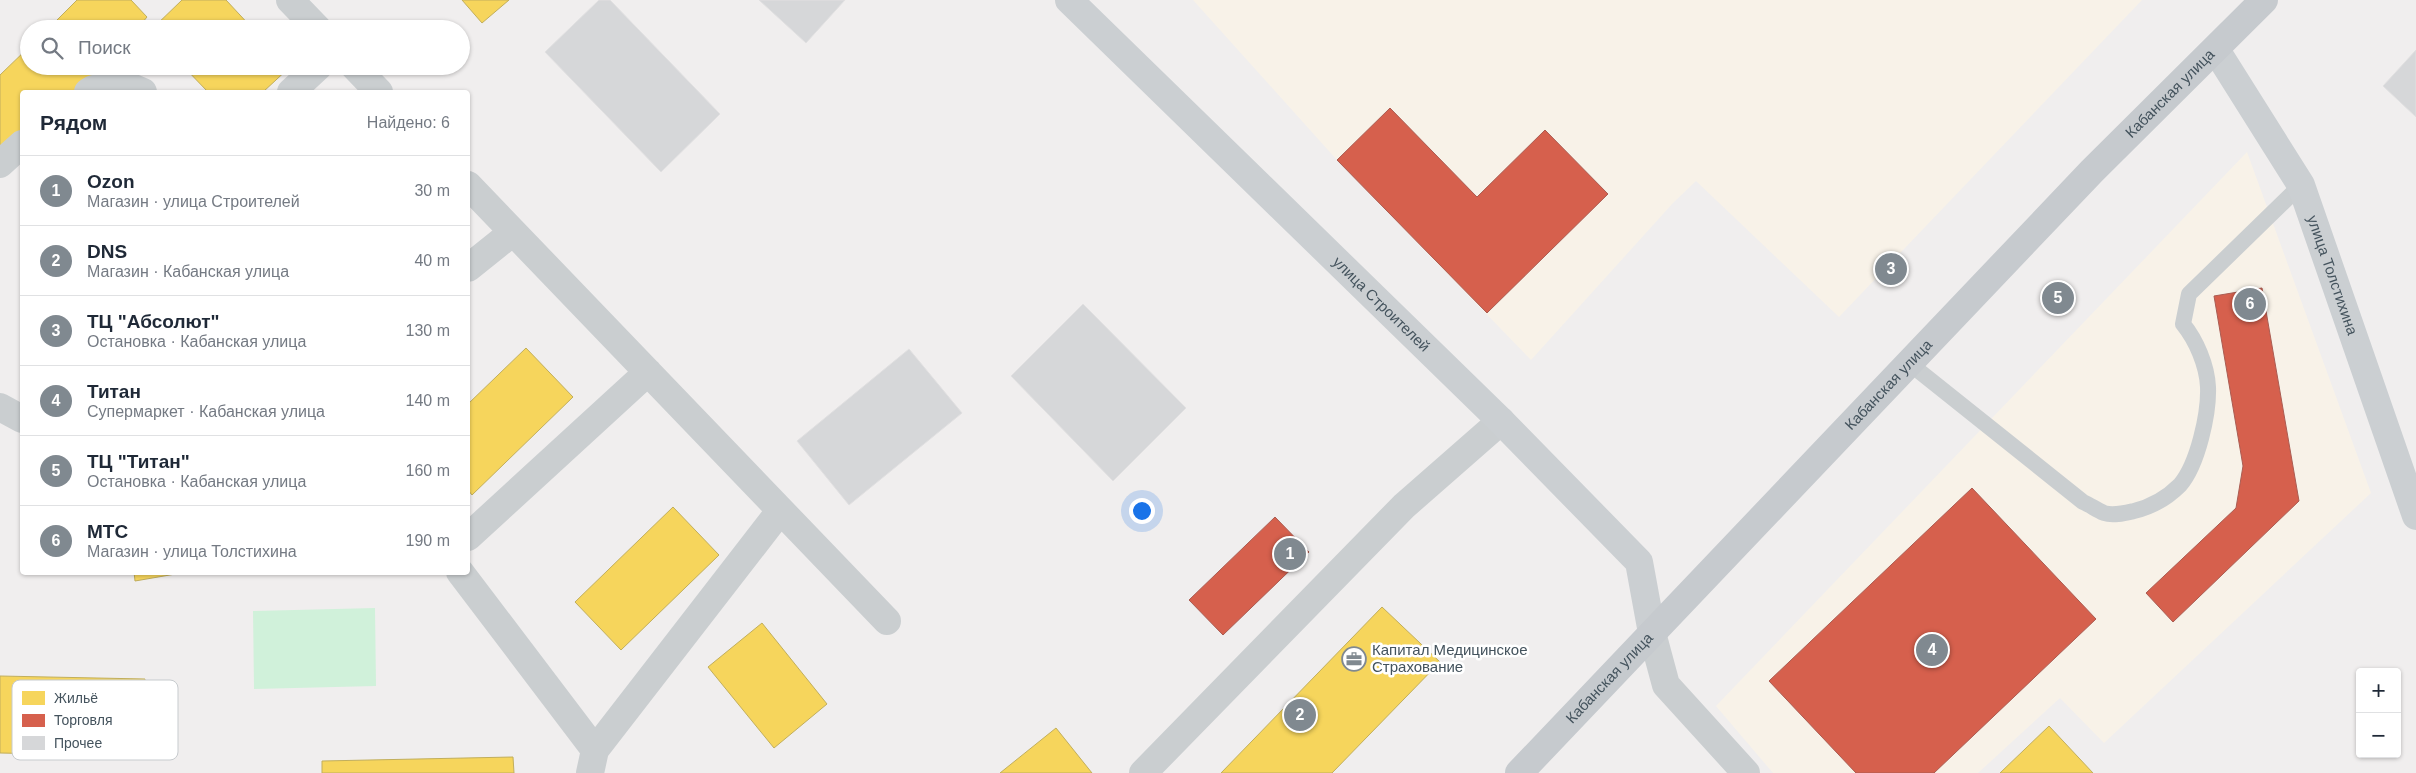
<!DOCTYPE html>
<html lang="ru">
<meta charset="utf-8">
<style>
body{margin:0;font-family:Arial,sans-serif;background:#f6f6f7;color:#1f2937}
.controls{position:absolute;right:15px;bottom:15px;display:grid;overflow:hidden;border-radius:5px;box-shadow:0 1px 4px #0004}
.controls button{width:45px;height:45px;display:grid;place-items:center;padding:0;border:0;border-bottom:1px solid #e0e1e3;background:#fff;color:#1f2937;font:25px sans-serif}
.you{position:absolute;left:1141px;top:510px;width:18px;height:18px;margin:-12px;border:4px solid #fff;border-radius:50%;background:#1a73e8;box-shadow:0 0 0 8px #1a73e833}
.badge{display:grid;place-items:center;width:32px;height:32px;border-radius:50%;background:#808990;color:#fff;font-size:16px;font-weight:700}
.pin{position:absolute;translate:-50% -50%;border:2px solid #fff;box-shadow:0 1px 5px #0006}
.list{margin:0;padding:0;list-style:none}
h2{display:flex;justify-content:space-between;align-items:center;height:65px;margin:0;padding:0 20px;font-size:21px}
h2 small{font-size:16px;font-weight:400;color:#747a83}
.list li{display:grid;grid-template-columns:32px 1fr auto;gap:15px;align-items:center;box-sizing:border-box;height:70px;padding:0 20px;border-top:1px solid #e0e1e3}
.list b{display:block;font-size:19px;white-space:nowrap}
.list p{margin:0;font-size:16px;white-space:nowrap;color:#747a83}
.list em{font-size:16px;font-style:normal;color:#747a83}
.icon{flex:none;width:28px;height:28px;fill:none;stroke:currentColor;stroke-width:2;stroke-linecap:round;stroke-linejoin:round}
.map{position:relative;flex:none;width:2416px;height:773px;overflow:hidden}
.search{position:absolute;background:#fff;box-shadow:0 1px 4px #0004;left:20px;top:20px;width:450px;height:55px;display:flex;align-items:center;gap:12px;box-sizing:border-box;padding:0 18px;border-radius:28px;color:#747a83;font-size:19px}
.panel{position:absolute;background:#fff;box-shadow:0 1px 4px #0004;left:20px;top:90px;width:450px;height:485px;border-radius:5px}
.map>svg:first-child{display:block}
.commercial{fill:#f8f2e8}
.green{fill:#d0f1da}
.homes{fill:#f6d55c;stroke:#c1ae5c}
.shops{fill:#d6604d;stroke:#aa5c52}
.building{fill:#d6d7d9;stroke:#e1e0e1}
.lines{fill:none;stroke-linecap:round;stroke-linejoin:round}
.lane{stroke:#caced0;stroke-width:16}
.street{stroke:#caced0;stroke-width:28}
.secondary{stroke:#cbcfd2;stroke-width:28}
.primary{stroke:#c6cace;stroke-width:28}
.labels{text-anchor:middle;stroke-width:5;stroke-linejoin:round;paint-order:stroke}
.street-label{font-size:15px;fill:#44535d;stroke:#fff}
.poi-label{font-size:15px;fill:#44535d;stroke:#fff;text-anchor:start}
.key{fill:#fff;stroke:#c7cbce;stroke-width:1}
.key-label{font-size:14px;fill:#44535d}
</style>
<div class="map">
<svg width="2416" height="773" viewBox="0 0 2416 773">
<rect width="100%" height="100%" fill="#f0eeee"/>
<path class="commercial" d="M1193,0H2142L1839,317L1696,181L1673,203L1531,360L1337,160Z
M2247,152L2371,493L2104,743L2060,698L1978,773H1773L1716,706Z"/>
<path class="green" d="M375,608L376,686L254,689L253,611Z"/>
<path class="homes" d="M77,0H131L147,17L137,29H48Z
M182,0H226L253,29H152Z
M462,0H509L482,23Z
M29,47V66H105L79,92H22V143L0,162V75Z
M183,66H290V67L263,92H208Z
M526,348L573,397L472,495L468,490V404Z
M673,507L719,555L621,650L575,602Z
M134,572H187L135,581Z
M1382,607L1440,662L1332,773H1221Z
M762,623L827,704L774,748L708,667Z
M0,676L145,679L143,756L0,753Z
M2049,726L2093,773H2000Z
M1056,728L1092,773H1000Z
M513,757L514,773H322V761Z"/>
<path class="shops" d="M1390,108L1477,197L1545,130L1608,194L1487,313L1337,160Z
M2262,288L2299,501L2173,622L2146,593L2236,508L2243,466L2214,296Z
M1972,488L2096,619L1934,773H1856L1769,681Z
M1275,517L1309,552L1223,635L1189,600Z"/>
<path class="building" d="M599,0H610L720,114L661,172L545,52Z
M759,0H845L806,43Z
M2416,50V117L2383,86Z
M1083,304L1186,408L1113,481L1011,376Z
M909,349L962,413L849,505L797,441Z"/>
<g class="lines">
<path class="lane" d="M1909,363L2083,502C2090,505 2097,510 2104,513C2113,516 2125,513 2134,511C2151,507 2168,497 2180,485C2198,464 2209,413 2208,387C2207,365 2196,340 2183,324L2189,294L2301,185"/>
<path class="street" d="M290,0L318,29
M354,66L379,92
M88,92L93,89L124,84L143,92
M291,92L319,66
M0,164L22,144
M468,185L887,621
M468,268L513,232
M0,407L22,419
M468,537L648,372
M460,572L595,750
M1652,633L1666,685L1746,773
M590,773L595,750L780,511
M1143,773L1404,506L1501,421"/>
<g class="secondary">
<path id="s1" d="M1069,0L1501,421L1639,562L1652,633"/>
<path id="s2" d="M2216,50L2301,185L2416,516"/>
</g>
<path class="primary" id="s3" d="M1519,773L2092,171L2264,0"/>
</g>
<defs>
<g id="office-ring" transform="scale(1.25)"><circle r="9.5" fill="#fff" stroke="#808990" stroke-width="1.5"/><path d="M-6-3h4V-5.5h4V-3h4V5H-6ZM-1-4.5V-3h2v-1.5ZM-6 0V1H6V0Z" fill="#808990"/></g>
</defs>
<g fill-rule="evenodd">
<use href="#office-ring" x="1354" y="659"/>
</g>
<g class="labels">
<g class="street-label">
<text dy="5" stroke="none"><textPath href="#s3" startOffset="941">Кабанская улица</textPath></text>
<text dy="5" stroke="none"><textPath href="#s2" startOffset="255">улица Толстихина</textPath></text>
<text dy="5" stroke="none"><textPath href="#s1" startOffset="436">улица Строителей</textPath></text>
<text dy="5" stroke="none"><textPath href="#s3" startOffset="536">Кабанская улица</textPath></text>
<text dy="5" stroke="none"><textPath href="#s3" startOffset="131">Кабанская улица</textPath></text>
</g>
<g class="poi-label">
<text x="1372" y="655">Капитал Медицинское<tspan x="1372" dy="17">Страхование</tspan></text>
</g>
</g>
<rect x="12" y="680" width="166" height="80" rx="8" class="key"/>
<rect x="22" y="691" width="23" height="14" fill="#f6d55c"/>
<rect x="22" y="714" width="23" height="13" fill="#d6604d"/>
<rect x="22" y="736" width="23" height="14" fill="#d6d7d9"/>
<g class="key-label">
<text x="54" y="703">Жильё</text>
<text x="54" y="725">Торговля</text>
<text x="54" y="748">Прочее</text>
</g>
</svg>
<div class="controls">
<button>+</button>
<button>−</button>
</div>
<div class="you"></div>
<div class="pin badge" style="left:1290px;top:554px">1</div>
<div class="pin badge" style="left:1300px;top:715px">2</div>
<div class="pin badge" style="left:1891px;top:269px">3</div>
<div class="pin badge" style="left:1932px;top:650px">4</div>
<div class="pin badge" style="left:2058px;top:298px">5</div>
<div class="pin badge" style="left:2250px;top:304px">6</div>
<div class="search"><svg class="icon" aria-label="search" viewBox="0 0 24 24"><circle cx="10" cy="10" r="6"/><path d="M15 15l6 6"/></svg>Поиск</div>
<section class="panel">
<h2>Рядом<small>Найдено: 6</small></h2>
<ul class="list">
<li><span class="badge">1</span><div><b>Ozon</b><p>Магазин · улица Строителей</p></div><em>30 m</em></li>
<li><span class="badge">2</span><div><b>DNS</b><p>Магазин · Кабанская улица</p></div><em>40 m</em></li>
<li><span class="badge">3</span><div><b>ТЦ &quot;Абсолют&quot;</b><p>Остановка · Кабанская улица</p></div><em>130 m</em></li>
<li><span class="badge">4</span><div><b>Титан</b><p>Супермаркет · Кабанская улица</p></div><em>140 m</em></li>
<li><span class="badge">5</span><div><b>ТЦ &quot;Титан&quot;</b><p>Остановка · Кабанская улица</p></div><em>160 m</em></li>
<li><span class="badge">6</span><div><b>МТС</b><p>Магазин · улица Толстихина</p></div><em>190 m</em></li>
</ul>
</section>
</div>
